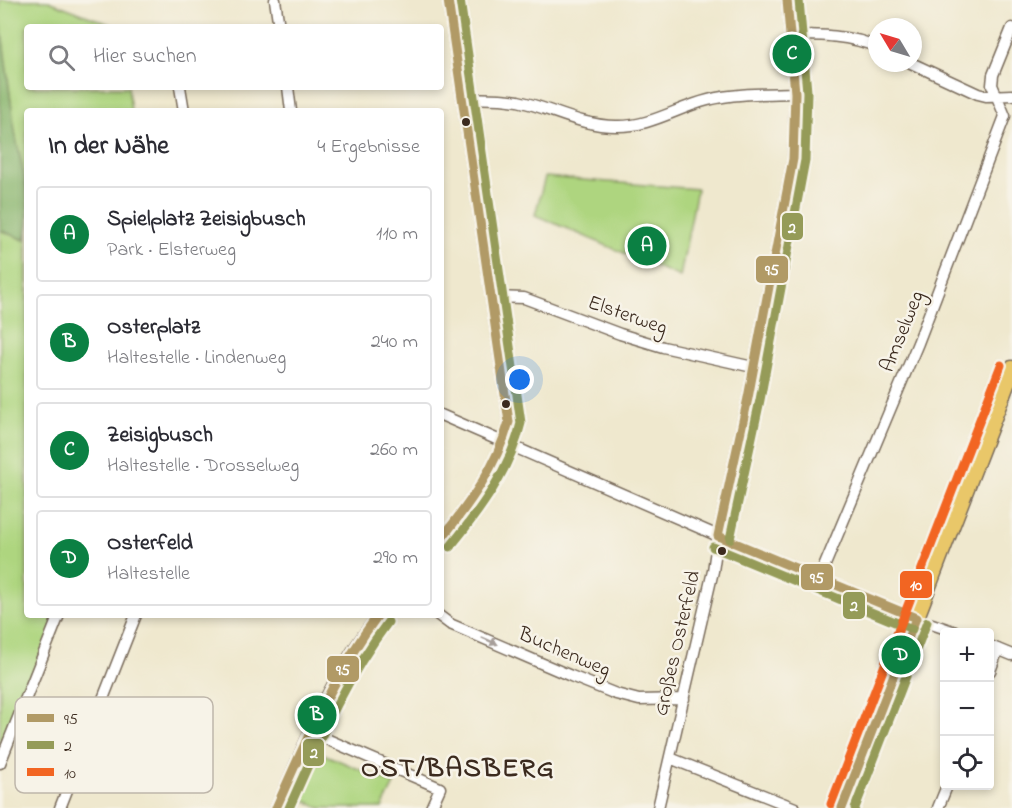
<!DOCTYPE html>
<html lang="de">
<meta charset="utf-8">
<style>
body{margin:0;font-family:"Indie Flower",sans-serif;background:#f2f2f3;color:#2b2b33}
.controls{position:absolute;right:18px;bottom:18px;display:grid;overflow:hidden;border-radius:6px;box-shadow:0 3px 9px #0003}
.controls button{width:54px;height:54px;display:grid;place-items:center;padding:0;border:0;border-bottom:2px solid #e1e1e2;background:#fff;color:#2b2b33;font:30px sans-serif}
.compass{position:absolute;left:868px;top:18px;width:54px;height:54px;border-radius:50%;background:#fff;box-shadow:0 3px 9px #0003;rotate:308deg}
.you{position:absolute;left:520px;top:380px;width:21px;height:21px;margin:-15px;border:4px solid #fff;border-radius:50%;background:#1a73e8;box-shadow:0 0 0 9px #1a73e833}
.badge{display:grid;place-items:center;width:39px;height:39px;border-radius:50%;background:#0b8043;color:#fff;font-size:20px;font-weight:700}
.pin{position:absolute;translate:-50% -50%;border:3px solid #fff;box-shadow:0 2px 6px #0006}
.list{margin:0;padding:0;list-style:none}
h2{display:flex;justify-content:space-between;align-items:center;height:78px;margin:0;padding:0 24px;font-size:26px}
h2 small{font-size:20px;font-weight:400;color:#7c7c81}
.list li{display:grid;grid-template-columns:39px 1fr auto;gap:18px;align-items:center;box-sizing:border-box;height:96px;margin:0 12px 12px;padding:0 12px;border:2px solid #e1e1e2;border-radius:6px}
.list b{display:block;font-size:22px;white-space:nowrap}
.list p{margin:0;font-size:20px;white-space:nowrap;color:#7c7c81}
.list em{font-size:20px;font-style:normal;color:#7c7c81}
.icon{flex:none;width:33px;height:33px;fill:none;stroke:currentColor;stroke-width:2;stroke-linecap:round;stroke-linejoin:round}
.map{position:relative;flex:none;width:1012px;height:808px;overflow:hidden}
.search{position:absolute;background:#fff;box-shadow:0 3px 9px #0003;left:24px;top:24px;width:420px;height:66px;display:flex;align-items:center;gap:15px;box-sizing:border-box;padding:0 21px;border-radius:6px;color:#7c7c81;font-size:22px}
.panel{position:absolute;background:#fff;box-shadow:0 3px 9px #0003;left:24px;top:108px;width:420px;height:510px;border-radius:6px}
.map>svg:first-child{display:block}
.green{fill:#aed57f;stroke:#74804e;stroke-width:1.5}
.forest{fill:#8ab66e;stroke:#627046;stroke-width:1.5}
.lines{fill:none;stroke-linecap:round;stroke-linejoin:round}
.minor-casing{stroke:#7a6c5c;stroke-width:13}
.primary-casing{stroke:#7a6c5c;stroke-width:19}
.minor{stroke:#fff;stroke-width:10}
.primary{stroke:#e9c769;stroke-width:16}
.bus-1-casing{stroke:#f7f3e8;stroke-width:14}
.bus-2-casing{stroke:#f7f3e8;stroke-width:14}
.bus-3-casing{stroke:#f7f3e8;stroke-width:14}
.bus-1{stroke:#b19a66;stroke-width:9}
.bus-2{stroke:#959b58;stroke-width:9}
.bus-3{stroke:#f26522;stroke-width:9}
.oneway{fill:#a79f9a}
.bus-dot{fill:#3b2a1e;stroke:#f7f3e8;stroke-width:2}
.labels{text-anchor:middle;stroke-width:5;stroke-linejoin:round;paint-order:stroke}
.street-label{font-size:21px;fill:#3b2a1e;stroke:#f7f3e8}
.district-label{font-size:27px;font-weight:bold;letter-spacing:1.5px;fill:#3b2a1e;stroke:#f7f3e8}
.key{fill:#f7f3e8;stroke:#bfb7ab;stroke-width:1.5}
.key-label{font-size:16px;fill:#3b2a1e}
.line-badge{stroke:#f7f3e8;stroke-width:2}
.badge-label{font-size:16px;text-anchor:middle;font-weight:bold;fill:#fff}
</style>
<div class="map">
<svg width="1012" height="808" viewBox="0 0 1012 808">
<rect width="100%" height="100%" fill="#f7f3e8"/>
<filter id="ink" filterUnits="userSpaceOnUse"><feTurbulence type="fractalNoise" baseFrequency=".0167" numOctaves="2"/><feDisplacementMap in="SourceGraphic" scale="12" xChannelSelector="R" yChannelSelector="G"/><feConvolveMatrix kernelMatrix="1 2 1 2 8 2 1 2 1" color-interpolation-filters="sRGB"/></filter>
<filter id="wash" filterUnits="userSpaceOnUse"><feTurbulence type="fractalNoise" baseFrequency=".008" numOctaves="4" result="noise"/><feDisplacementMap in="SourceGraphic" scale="24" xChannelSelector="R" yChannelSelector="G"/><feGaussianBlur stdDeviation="1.35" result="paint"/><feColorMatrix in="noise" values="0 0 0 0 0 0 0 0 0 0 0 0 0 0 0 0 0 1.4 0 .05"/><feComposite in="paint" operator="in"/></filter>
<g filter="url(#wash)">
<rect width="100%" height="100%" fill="#efe8ce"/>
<path class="green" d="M0,0H46L117,27H27V87H128L131,111H27V194L15,133L0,16Z
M545,177L697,189L680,277L535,215Z
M0,230L24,240L27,233V615H59L0,763Z
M321,753L394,784L382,808H320L301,799Z"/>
<path class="forest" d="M0,16C5,54 9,92 15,131C20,164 35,207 25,240L0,230Z"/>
</g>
<g filter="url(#ink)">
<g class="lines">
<g class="minor-casing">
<path id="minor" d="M275,0L279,27
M790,35C820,35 850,35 877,47
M911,63L978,94L986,96L1012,95
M180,87L184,111
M288,87L291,111
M463,99C481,98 499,98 518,101C551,108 580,126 616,126C650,127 676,108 708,100C736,93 766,94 795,93
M492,297L524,298L620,334L663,347L753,367
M441,415L755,552L903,614L955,632
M441,539C469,505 499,465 509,422L448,0
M819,579L918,343L1005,116L992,85L993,75L1012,28
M438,615L450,624L571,676L616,694L639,700L684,699
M990,646L1012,655
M990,671L998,649
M310,732L440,788L431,808
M670,758L795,808
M0,763L59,615
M60,808L136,615
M276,808C306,741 331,673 378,615
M658,808L713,571L718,536L748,398L793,159L795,93L787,0
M938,808L947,786"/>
</g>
<g class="primary-casing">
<path id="primary" d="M842,808L1012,369"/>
</g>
<use href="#minor" class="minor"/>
<use href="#primary" class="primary"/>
<g class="bus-1-casing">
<path id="bus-1" d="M718,536L748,398L793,159L795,93L787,0
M718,536L916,618
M441,539C470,503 496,467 509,422L448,0
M276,808C306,741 334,674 378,615
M842,808L916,618"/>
</g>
<g class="bus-2-casing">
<path id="bus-2" d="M730,539L760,400L805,160L807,92L799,0
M450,547C480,510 510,470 521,423L460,0
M713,547L912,629
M289,808C318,743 345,679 388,622
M855,808L927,622"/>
</g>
<g class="bus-3-casing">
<path id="bus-3" d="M831,804L1001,365"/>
</g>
<use href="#bus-1" class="bus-1"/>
<use href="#bus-2" class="bus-2"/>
<use href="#bus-3" class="bus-3"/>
</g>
<defs><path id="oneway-solid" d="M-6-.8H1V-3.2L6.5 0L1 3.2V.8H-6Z" transform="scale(1.5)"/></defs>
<use class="oneway" href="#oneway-solid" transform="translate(490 641) rotate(24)"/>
</g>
<g class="bus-dot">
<circle cx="466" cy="122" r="5"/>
<circle cx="506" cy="404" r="5"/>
<circle cx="722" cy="551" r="5"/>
</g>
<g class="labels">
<g class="street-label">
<text transform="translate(628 314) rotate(19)" y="7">Elsterweg</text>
<text transform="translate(901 331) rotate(-68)" y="7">Amselweg</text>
<text transform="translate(676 643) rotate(-77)" y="7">Großes Osterfeld</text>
<text transform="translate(565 651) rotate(23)" y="7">Buchenweg</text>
</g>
<g class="district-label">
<text x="458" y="776">OST/BASBERG</text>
</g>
</g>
<rect x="15" y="697" width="198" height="96" rx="9" class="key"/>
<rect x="27" y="714" width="27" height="8" fill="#b19a66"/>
<rect x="27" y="741" width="27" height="8" fill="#959b58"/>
<rect x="27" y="768" width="27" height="8" fill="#f26522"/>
<g class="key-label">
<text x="64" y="724">95</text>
<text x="64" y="751">2</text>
<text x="64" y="778">10</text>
</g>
<g class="line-badge">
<rect x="781" y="212" width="23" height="29" rx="6" fill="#959b58"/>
<rect x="755" y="255" width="34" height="29" rx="6" fill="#b19a66"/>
<rect x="800" y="563" width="34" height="28" rx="6" fill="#b19a66"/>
<rect x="899" y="570" width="34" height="29" rx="6" fill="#f26522"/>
<rect x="842" y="591" width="24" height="29" rx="6" fill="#959b58"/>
<rect x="326" y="655" width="34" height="28" rx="6" fill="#b19a66"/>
<rect x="302" y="738" width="23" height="29" rx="6" fill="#959b58"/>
</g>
<g class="badge-label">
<text x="792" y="233">2</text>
<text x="772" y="275">95</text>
<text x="817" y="583">95</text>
<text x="916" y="590">10</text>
<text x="854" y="611">2</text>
<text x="343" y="675">95</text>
<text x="314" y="758">2</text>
</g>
</svg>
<div class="controls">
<button>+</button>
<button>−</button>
<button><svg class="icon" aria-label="locate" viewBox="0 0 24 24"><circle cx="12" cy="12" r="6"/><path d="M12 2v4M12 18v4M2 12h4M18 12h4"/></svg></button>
</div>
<svg class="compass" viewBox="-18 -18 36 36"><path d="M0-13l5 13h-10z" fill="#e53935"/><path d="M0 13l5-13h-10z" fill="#7c7c81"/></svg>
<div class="you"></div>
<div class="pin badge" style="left:647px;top:246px">A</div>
<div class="pin badge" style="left:317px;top:715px">B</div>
<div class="pin badge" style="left:792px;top:54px">C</div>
<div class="pin badge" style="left:901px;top:655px">D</div>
<div class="search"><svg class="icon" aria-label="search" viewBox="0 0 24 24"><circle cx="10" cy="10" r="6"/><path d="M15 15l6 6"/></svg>Hier suchen</div>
<section class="panel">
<h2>In der Nähe<small>4 Ergebnisse</small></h2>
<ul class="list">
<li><span class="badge">A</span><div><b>Spielplatz Zeisigbusch</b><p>Park · Elsterweg</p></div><em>110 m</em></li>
<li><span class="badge">B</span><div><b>Osterplatz</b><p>Haltestelle · Lindenweg</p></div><em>240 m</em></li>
<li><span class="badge">C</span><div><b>Zeisigbusch</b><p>Haltestelle · Drosselweg</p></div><em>260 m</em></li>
<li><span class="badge">D</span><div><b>Osterfeld</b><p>Haltestelle</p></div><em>290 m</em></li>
</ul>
</section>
</div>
